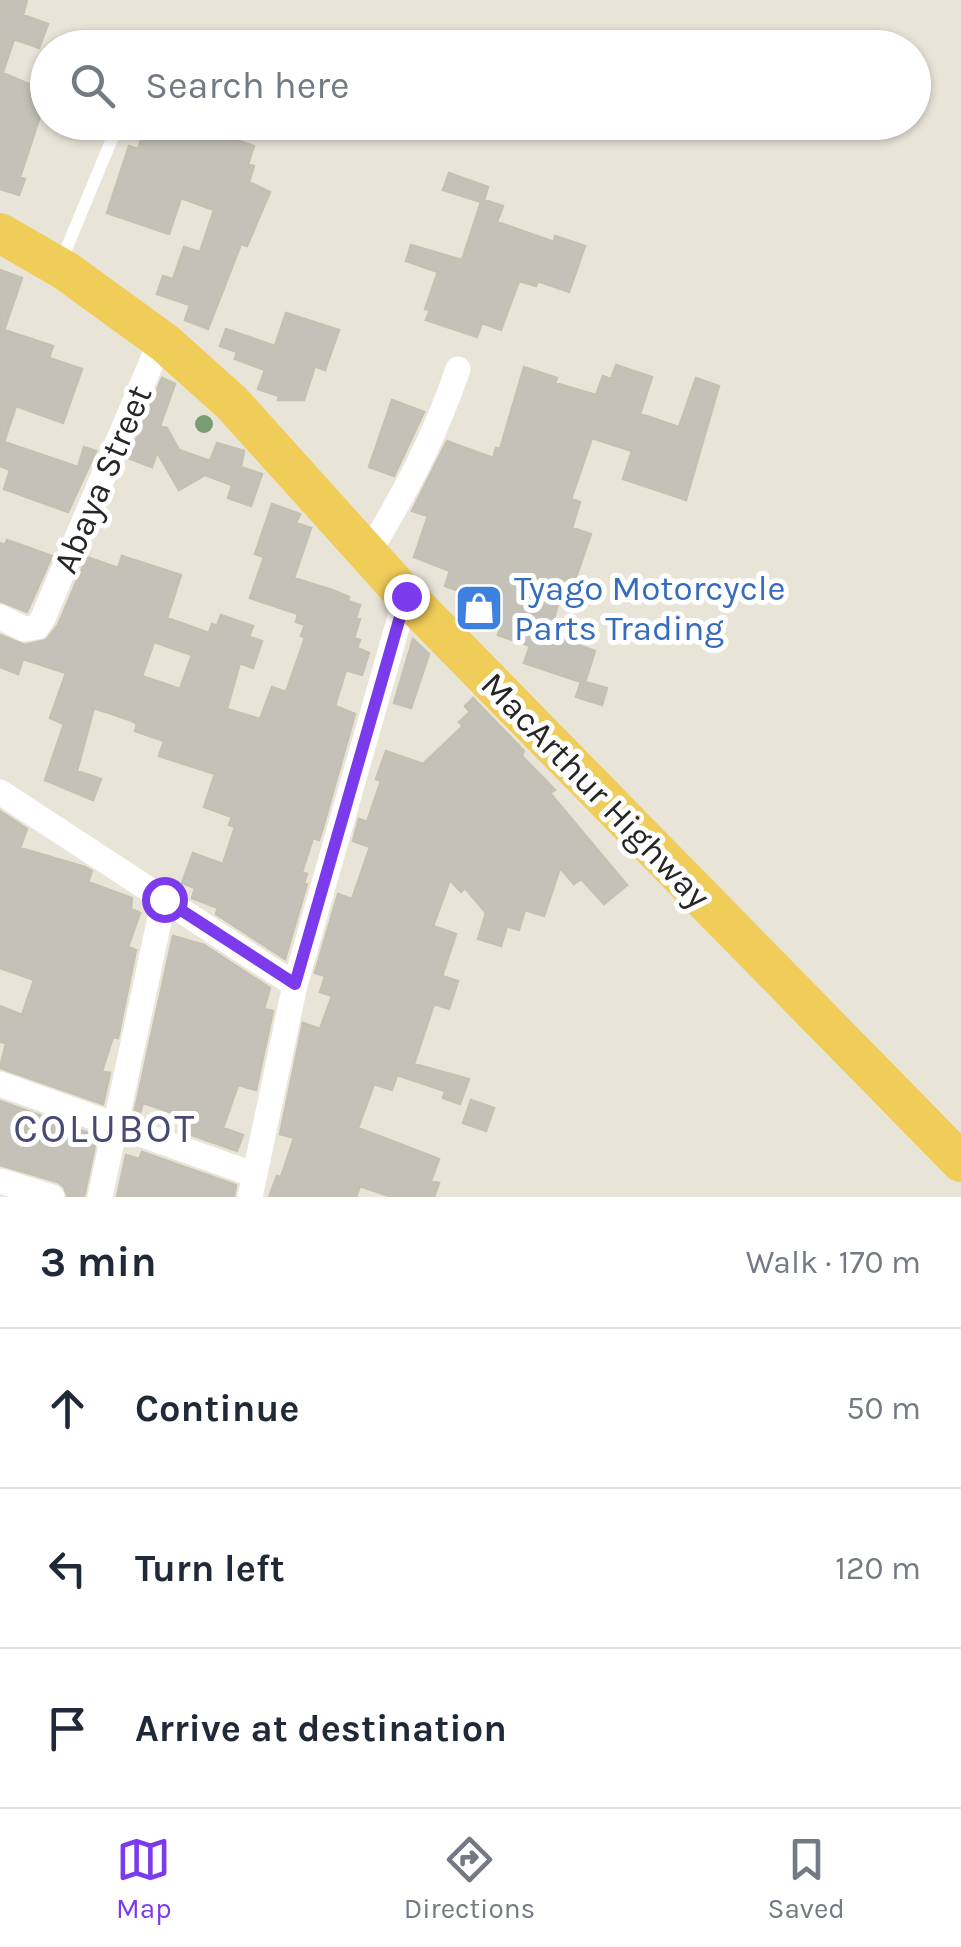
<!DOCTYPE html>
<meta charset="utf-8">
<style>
body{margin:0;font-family:Karla,sans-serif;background:#f6f6f7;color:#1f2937}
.stop{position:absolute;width:30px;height:30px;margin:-22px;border:8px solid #7c3aed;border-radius:50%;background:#fff}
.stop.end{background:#7c3aed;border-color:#fff;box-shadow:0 2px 10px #0008}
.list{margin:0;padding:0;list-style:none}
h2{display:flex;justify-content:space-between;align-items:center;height:130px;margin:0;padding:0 40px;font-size:42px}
h2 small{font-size:32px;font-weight:400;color:#747a83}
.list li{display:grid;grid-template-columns:65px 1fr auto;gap:30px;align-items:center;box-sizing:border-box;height:160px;padding:0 40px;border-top:2px solid #e0e1e3}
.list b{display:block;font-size:38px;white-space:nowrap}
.list em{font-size:32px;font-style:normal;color:#747a83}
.icon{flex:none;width:55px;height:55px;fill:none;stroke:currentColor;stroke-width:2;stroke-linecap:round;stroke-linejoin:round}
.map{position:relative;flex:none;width:961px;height:1197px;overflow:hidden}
.search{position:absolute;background:#fff;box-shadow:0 2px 8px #0004;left:30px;right:30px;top:30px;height:110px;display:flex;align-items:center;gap:25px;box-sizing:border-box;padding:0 35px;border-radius:55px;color:#747a83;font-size:38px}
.sheet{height:610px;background:#fff}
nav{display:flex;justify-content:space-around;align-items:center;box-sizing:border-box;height:140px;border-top:2px solid #e0e1e3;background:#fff;font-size:28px;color:#747a83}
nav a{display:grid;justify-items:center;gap:5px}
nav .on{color:#7c3aed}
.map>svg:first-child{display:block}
.building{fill:#c4c1b8;stroke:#c4c0b2;stroke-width:2.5;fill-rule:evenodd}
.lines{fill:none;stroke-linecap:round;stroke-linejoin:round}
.service{stroke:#fff;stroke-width:12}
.minor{stroke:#fff;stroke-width:25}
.trunk{stroke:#f0cc58;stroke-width:40}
.tree{fill:#799b70}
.route{stroke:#7c3aed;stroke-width:12}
.labels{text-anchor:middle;stroke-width:10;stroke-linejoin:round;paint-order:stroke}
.street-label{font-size:35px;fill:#262626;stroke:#fff}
.shop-label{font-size:35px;fill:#366cbe;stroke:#fff;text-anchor:start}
.quarter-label{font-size:40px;letter-spacing:2.5px;fill:#494a74;stroke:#fff}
</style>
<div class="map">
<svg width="961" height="1197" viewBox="0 0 961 1197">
<rect width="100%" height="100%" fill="#e9e4d8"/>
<path class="building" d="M0,0H27L23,15L48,24L39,48L14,39L3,72H0Z
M0,72L48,92L20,177L25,179L19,195L0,189Z
M147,122H201L199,127L254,146L248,164L254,166L249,182L270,192L247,246L241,244L208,329L185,320L190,305L157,294L163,276L173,279L184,247L200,252L214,210L181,198L169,234L107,213L129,146L138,149Z
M449,173L488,187L484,200L503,206L497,222L554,242L555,236L585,246L569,292L538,281L536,286L519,281L501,330L482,323L477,337L426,320L430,310L425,309L438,272L406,261L411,245L462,260L481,202L443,190Z
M0,270L22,278L4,330L53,346L49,358L82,369L63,423L16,406L4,442L78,467L84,447L96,451L68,512L4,489L10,470L0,466Z
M286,313L339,330L325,370L315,366L304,400H278L279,396L258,389L265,370L235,359L237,352L220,346L226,329L275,346Z
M616,365L652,377L640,414L679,427L696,378L719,386L686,500L623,479L632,451L592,438L571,499L580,502L572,528L591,534L574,583L565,580L549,635L595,651L585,682L607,688L602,705L576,697L581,682L524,663L530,646L498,635L501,627L469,612L474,596L445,586L450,571L414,557L428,516L412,511L447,441L493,458L496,448L500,449L524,367L557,378L555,383L596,395L603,376L611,379Z
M162,378L175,384L160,426L167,428L179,450L210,461L217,443L244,451L241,467L262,474L251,506L228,498L232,485L205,475L179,490L157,452L152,467L128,458Z
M392,400L424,412L394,476L369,467Z
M272,504L300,514L296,523L311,528L294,578L335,591L349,597L348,601L360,605L356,618L360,619L354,638L360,640L357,648L369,653L362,675L346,670L335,706L355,714L322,831L319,840L313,838L302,872L307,874L304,883L307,884L285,959L216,914L218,908L192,898L195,888L182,883L193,853L223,864L235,827L229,825L232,817L204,807L215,774L159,756L164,741L135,731L137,724L130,720L94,708L77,771L101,779L93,800L45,780L64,724L50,718L66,673L23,659L18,674L0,667V635L25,645L46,640L58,625L87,557L118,568L122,556L181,575L167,618L209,633L212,624L217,626L221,615L253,626L249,637L262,641L253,668L240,663L227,709L260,719L272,687L286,692L305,638L301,636L305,625L296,622L298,614L250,598L264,557L255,554ZM154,642L192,655L180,689L142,676Z
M7,540L52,556L27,612L0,601V543L5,545Z
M413,639L429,654L411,708L394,703Z
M473,698L524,751L522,756L555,790L550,793L627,885L604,904L581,879L574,884L560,868L544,916L525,910L519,930L507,926L501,946L478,939L486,913L465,888L461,892L450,880L433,926L456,934L442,976L458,981L449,1009L434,1004L414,1064L469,1079L460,1104L443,1098L445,1091L397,1075L392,1090L374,1084L358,1128L439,1159L431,1181L439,1183L434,1197H392L360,1186L356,1197H269L277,1176L281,1177L294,1138L280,1134L303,1023L320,1029L332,996L320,992L325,976L315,973L338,894L352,899L370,847L353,841L359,819L367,822L381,781L376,779L386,751L423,764L463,726L459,722L470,712L465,706Z
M0,811L27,829L20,848L85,867L92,871L88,882L132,898L131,909L140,913L128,947L136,950L118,1038L113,1037L102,1071L110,1073L103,1104L0,1068L6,1043L0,1042V1006L22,1015L34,980L0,968Z
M173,936L204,945L270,988L264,1009L273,1011L256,1090L238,1085L223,1128L243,1135L237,1151L186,1133L191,1119L143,1103L139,1116L134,1114Z
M471,1100L494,1108L486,1131L463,1123Z
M0,1101L97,1136L84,1197H68L64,1187L58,1182L0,1165Z
M142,1152L236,1185L234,1197H117L126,1155L139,1159Z"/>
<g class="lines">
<path class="service" d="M60,264L119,122"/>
<path class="minor" d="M368,554C406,491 434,439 458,369
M0,617L24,629L37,627L43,618L161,340
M0,792L295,985
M0,1084L255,1175
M0,1181L52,1197
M100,1197L164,899
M250,1197L295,985L406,596"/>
<path class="trunk" d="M0,233L66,271L165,343L232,403L406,596L961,1162"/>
</g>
<circle class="tree" cx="204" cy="424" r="9"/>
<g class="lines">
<path class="route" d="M164,899L295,984L406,596"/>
</g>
<defs>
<g id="shop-square" transform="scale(2.5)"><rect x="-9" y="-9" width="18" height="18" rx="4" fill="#3f7fe0" stroke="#fff"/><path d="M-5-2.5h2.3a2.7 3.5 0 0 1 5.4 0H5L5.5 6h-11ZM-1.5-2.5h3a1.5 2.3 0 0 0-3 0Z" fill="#fff"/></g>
</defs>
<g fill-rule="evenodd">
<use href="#shop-square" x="479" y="608"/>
</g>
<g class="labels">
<g class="street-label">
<text transform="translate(102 479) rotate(-67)" y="12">Abaya Street</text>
<text transform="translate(596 790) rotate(46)" y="12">MacArthur Highway</text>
</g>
<g class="shop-label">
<text x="514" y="600">Tyago Motorcycle<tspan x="514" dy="40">Parts Trading</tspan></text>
</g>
<g class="quarter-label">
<text x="105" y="1142">COLUBOT</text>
</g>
</g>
</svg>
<div class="stop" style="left:164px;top:899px"></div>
<div class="stop end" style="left:406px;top:596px"></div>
<div class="search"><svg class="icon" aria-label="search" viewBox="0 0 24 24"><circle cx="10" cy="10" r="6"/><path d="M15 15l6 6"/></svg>Search here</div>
</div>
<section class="sheet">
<h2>3 min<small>Walk · 170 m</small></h2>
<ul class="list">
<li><svg class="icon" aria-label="ahead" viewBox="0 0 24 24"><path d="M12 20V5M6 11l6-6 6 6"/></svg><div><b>Continue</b></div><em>50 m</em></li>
<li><svg class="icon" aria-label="left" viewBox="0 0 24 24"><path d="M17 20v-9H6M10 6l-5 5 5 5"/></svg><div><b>Turn left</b></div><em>120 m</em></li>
<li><svg class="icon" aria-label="arrive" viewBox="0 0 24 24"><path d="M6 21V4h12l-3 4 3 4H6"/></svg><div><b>Arrive at destination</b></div></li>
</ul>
</section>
<nav>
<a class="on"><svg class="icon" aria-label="map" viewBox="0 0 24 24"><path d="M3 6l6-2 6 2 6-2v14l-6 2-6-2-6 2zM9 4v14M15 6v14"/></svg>Map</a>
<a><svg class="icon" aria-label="directions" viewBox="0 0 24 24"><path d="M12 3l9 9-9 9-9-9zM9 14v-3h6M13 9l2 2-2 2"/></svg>Directions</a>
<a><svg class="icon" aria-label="saved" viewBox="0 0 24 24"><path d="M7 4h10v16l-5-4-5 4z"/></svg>Saved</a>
</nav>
